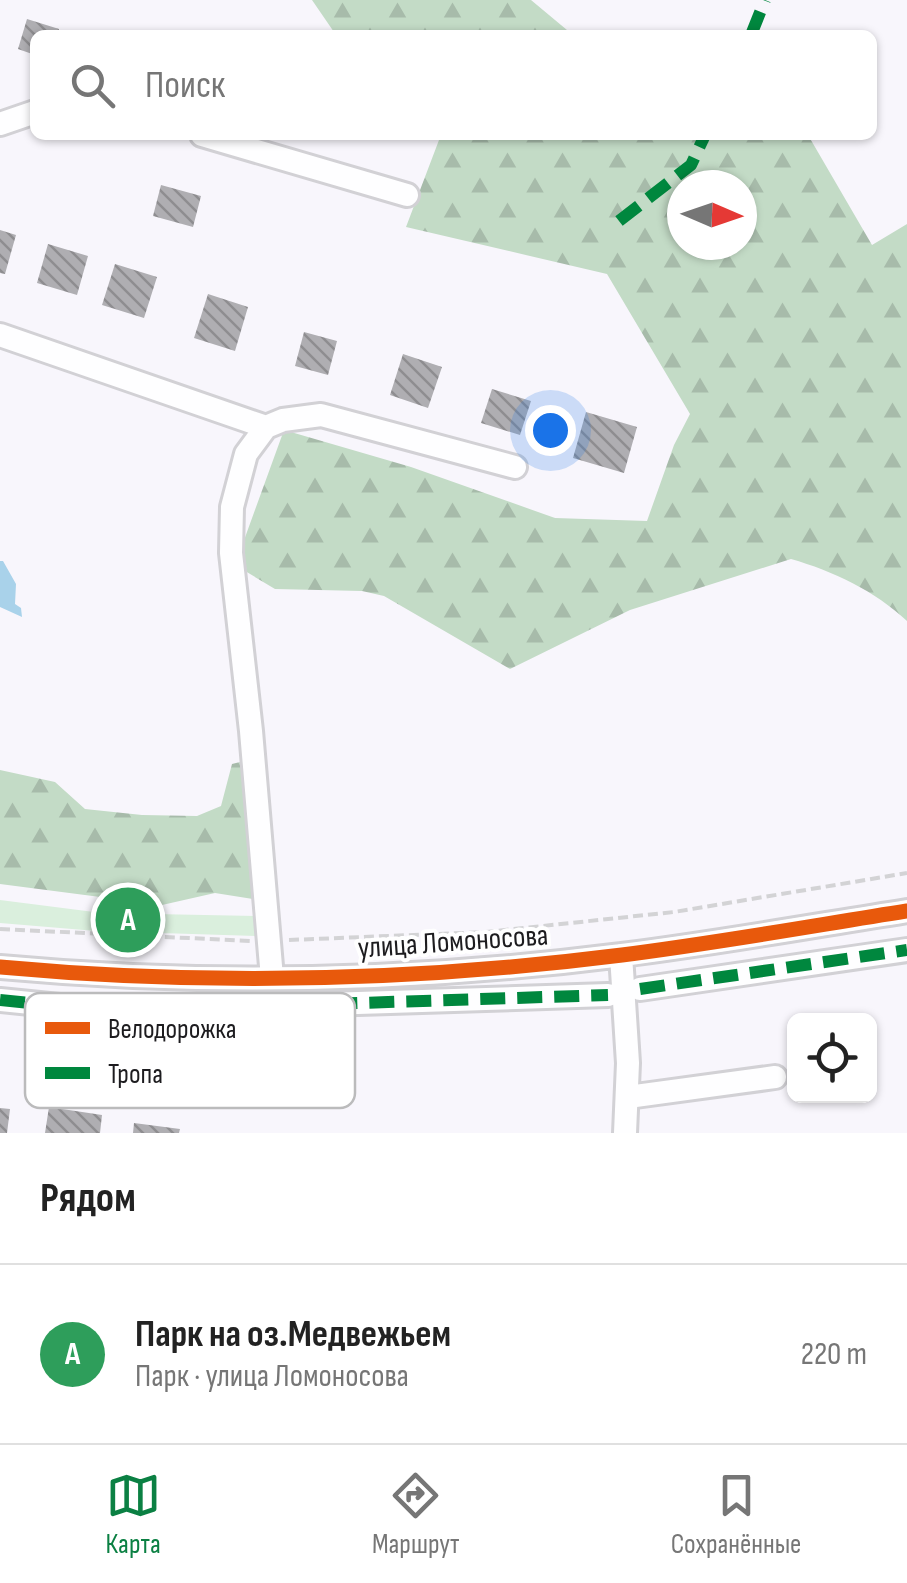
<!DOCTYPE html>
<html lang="ru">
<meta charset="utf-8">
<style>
body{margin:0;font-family:"Sofia Sans Condensed",sans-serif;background:#f2f2f2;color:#222}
.controls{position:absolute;right:30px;bottom:30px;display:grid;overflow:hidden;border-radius:15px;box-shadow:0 2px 8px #0004}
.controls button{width:90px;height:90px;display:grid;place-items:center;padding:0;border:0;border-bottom:2px solid #e0e0e0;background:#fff;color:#222;font:50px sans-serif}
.compass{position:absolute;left:667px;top:170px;width:90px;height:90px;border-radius:50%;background:#fff;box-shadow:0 2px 8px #0004;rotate:92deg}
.you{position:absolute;left:550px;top:430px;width:35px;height:35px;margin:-25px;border:8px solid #fff;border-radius:50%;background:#1a73e8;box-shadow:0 0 0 15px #1a73e833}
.badge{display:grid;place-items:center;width:65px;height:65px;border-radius:50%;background:#0b8043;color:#fff;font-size:32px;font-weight:700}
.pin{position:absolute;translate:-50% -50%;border:5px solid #fff;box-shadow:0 2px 10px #0006}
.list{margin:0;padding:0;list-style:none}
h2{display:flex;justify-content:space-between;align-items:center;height:130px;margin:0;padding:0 40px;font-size:42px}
h2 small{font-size:32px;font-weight:400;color:#767676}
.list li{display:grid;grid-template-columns:65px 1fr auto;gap:30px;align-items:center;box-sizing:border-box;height:180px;padding:0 40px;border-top:2px solid #e0e0e0}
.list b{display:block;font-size:38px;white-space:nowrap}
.list p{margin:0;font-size:32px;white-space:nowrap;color:#767676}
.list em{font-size:32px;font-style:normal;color:#767676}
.icon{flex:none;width:55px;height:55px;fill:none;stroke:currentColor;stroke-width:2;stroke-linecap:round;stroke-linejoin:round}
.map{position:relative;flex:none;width:907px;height:1133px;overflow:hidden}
.search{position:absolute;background:#fff;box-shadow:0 2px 8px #0004;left:30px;right:30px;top:30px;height:110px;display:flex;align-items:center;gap:25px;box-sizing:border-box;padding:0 35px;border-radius:15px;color:#767676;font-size:38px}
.sheet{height:310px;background:#fff}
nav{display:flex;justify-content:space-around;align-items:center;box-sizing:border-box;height:140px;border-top:2px solid #e0e0e0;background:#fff;font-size:28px;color:#767676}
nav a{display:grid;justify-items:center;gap:5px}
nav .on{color:#0b8043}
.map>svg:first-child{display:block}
.forest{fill:url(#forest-firs);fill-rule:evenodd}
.park{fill:#daefdd}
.water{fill:#a9d2ea}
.building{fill:url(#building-back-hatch)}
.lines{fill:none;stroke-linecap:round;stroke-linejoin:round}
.minor-casing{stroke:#d2d1d5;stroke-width:28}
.path{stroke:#d3d3d5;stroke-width:4;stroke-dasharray:10 5;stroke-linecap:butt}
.minor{stroke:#fefeff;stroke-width:22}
.quiet{stroke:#00873e;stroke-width:12;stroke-dasharray:25 12;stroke-linecap:butt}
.cycleway-casing{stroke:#fff;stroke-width:21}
.cycleway{stroke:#e8590c;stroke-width:15}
.labels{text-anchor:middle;stroke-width:8;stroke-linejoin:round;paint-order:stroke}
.street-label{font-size:30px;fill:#1d1c1f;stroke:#fff}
.key{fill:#fff;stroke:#bbbbbc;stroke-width:2.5}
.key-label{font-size:28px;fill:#1d1c1f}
</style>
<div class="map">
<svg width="907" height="1133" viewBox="0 0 907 1133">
<defs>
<pattern id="forest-firs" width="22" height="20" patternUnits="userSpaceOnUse" patternTransform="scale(2.5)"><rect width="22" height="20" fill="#c3dbc6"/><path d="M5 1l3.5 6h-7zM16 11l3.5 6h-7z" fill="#a7bbaa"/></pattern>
<pattern id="building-back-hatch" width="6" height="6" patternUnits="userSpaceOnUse" patternTransform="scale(2.5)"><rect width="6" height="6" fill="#afaeb2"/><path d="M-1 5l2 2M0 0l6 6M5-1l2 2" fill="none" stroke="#8e8d90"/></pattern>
</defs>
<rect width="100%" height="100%" fill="#f8f6fc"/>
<path class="forest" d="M312,0H531L573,35H336Z
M433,135H808L872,245L907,224V621C875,591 833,571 791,559L630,610L510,669L384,596L362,591L275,589L235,565L284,430L411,467L555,518L647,521L674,445L690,414L607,274L406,227L439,140ZM682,185H742V245H682Z
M248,760L260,900L215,893L162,905L0,884V770L55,782L85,809L142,815L197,816L221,806L232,764Z"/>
<path class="park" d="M0,900L102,913L256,916L258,936L96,931L0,923Z"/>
<path class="water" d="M0,561H3L16,584L15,604L21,608L22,617L0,607Z"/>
<path class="building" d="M27,19L59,29L58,35H35V55L18,49Z
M161,185L201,196L193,227L153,216Z
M0,230L16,235L5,274L0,273Z
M48,244L88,256L77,295L37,283Z
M115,264L157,277L144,318L102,305Z
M208,294L248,307L235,351L194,338Z
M304,332L337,341L328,375L295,366Z
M403,354L442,367L428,408L390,395Z
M492,389L531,401L520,435L481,423Z
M586,412L637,427L624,473L573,458Z
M49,1107L102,1115L100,1133H45Z
M0,1108L10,1109L7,1133H0Z
M134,1123L180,1129L179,1133H133Z"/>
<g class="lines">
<g class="minor-casing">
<path id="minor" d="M0,124L35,112
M202,135L407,195
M0,335L266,427
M621,955L628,1063L625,1133
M0,967C206,986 416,981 622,955C717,943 812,926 907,911
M272,978L251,731L231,553L232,507L246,454L266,427L283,420L321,415L515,467
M640,989L907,950
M0,1000L109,1011L608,995
M628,1097L775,1077"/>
</g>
<path class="path" d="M0,929L250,941
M289,940L486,932L674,912L907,873"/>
<use href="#minor" class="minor"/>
<path class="quiet" d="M751,35L765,0
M619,221L691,165L705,135
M640,989L907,950
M0,1000L109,1011L608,995"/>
<g class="cycleway-casing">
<path id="cycleway" d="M0,967C206,986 416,981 622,955C717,943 812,926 907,911"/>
</g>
<use href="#cycleway" class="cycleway"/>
</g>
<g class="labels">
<g class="street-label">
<text transform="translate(453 941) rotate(-4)" y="10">улица Ломоносова</text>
</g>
</g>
<rect x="25" y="993" width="330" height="115" rx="15" class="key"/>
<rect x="45" y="1022" width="45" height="12" fill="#e8590c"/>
<rect x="45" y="1067" width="45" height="12" fill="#00873e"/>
<g class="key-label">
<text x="108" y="1038">Велодорожка</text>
<text x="108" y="1083">Тропа</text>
</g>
</svg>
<div class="controls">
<button><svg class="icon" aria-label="locate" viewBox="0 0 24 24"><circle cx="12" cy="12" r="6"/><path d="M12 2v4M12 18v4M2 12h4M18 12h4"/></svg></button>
</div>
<svg class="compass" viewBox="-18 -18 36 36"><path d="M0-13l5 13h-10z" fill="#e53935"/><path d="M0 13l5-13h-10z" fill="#767676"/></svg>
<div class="you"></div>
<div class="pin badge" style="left:128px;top:920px;background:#2e9e5b">A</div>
<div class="search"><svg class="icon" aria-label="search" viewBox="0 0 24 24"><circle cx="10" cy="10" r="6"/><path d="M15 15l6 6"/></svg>Поиск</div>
</div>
<section class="sheet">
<h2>Рядом<small></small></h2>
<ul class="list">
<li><span class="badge" style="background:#2e9e5b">A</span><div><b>Парк на оз.Медвежьем</b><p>Парк · улица Ломоносова</p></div><em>220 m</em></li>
</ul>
</section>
<nav>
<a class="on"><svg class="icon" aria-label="map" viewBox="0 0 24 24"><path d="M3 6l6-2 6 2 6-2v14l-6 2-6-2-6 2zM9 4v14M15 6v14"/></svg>Карта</a>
<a><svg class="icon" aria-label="directions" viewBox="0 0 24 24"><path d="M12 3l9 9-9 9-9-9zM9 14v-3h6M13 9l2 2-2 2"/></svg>Маршрут</a>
<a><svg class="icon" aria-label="saved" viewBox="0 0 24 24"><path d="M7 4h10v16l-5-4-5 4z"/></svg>Сохранённые</a>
</nav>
